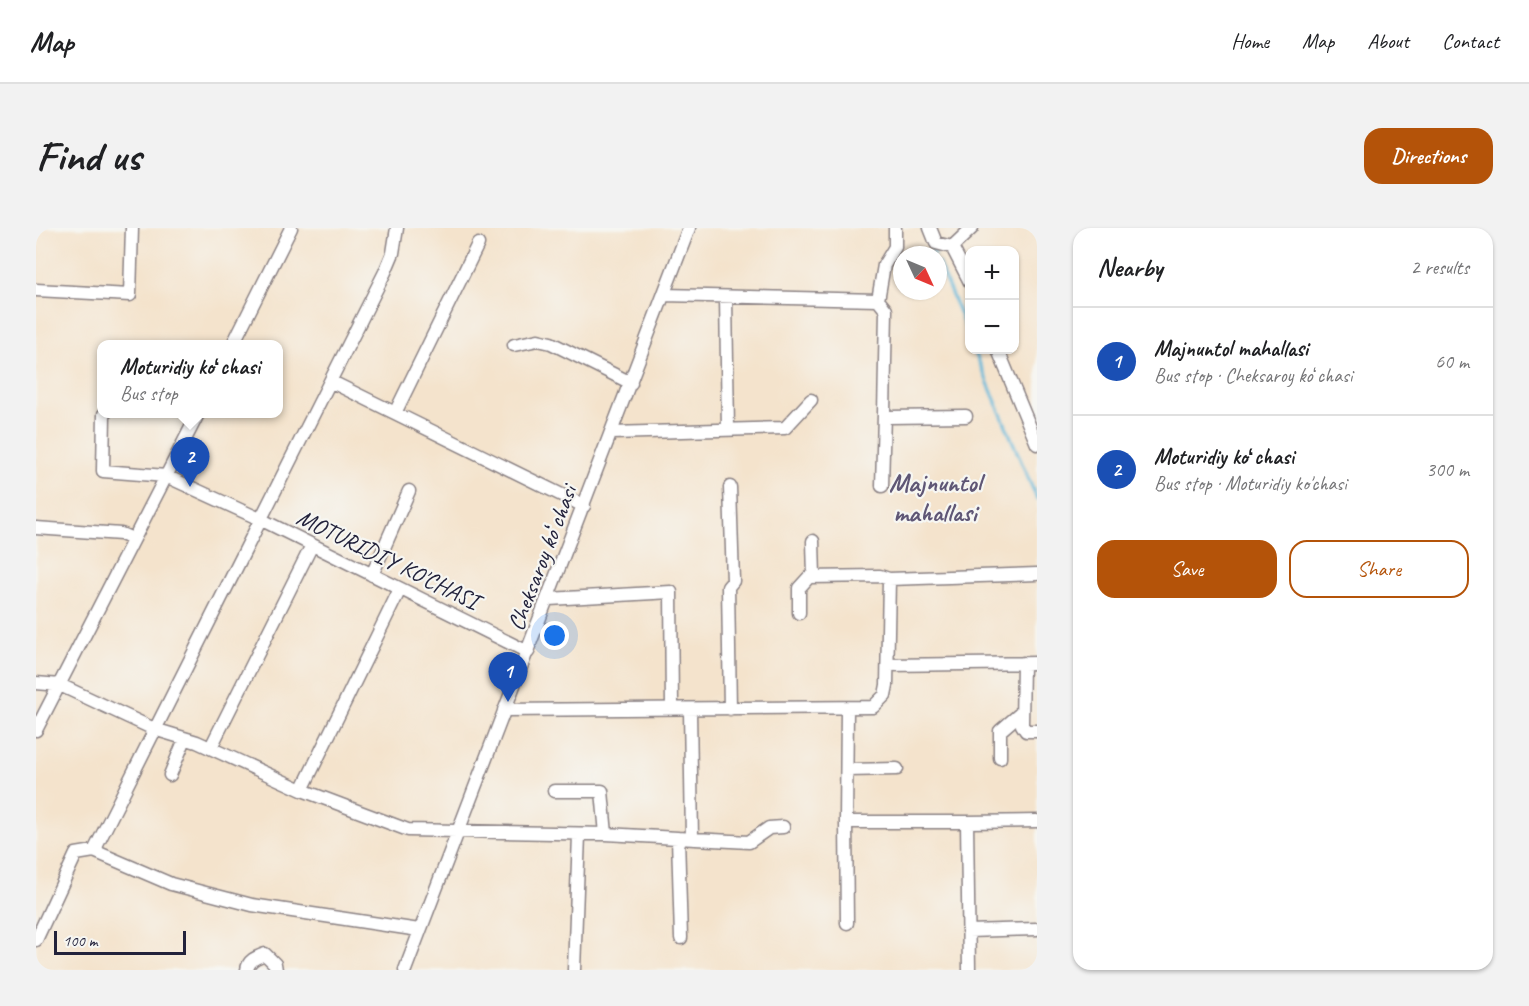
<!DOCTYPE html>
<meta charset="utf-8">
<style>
body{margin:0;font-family:Caveat,sans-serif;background:#f2f2f2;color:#202124}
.controls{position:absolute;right:18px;top:18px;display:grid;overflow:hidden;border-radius:12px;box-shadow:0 2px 4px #0004}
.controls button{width:54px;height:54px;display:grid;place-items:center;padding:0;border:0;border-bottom:2px solid #e0e0e0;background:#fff;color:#202124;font:30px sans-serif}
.compass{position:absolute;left:857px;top:18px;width:54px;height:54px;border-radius:50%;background:#fff;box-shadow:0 2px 4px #0004;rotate:134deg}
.scale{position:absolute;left:18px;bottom:15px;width:132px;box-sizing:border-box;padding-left:6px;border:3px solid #22223b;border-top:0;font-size:16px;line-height:21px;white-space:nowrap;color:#22223b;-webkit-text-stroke:4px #f6f6f2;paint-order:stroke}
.you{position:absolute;left:519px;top:408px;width:21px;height:21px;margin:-15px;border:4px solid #fff;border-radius:50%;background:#1a73e8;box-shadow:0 0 0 9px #1a73e833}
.badge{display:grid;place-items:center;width:39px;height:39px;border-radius:50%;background:#b45309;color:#fff;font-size:20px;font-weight:700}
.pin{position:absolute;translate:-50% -50px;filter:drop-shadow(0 2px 3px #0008)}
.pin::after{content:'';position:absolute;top:32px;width:21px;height:18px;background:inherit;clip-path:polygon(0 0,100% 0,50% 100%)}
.popup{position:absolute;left:61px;top:112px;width:186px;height:78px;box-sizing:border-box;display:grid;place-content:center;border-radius:12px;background:#fff;filter:drop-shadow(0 2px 4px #0005);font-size:20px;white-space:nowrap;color:#757577}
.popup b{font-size:22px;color:#202124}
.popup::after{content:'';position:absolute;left:50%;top:100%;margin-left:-12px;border:12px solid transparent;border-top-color:#fff}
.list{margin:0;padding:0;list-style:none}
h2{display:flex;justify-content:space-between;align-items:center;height:78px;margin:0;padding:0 24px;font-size:26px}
h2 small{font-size:20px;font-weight:400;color:#757577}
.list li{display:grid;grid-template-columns:39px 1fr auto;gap:18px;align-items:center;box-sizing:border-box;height:108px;padding:0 24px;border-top:2px solid #e0e0e0}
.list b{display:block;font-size:22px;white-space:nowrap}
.list p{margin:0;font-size:20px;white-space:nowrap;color:#757577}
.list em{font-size:20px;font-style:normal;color:#757577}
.actions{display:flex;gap:12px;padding:18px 24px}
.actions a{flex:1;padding:14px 0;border:2px solid #b45309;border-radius:18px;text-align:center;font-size:21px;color:#b45309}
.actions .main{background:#b45309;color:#fff}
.map{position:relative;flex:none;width:1001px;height:742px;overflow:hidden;border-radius:18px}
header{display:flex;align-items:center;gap:36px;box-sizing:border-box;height:84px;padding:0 30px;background:#fff;border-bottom:2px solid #e0e0e0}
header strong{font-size:28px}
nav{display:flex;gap:33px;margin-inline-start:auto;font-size:21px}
.intro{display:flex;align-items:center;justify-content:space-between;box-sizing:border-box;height:144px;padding:0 36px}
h1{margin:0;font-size:42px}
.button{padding:15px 27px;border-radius:18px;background:#b45309;color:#fff;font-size:21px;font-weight:700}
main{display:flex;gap:36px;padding:0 36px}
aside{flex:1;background:#fff;border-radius:18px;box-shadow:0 2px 4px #0004}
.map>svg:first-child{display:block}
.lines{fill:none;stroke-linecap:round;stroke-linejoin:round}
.stream{stroke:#5cb7da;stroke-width:3}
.minor-casing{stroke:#8b8284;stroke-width:15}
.minor{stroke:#fff;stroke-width:12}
.labels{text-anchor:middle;stroke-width:4.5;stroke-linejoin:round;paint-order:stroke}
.street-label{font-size:24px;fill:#22223b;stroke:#f6f6f2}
.neighbourhood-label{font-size:26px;font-weight:bold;fill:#5f5675;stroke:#f6f6f2}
</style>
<header>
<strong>Map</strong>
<nav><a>Home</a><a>Map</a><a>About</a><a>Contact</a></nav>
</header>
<div class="intro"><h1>Find us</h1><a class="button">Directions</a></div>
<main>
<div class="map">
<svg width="1001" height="742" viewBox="0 0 1001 742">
<rect width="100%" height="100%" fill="#f6f6f2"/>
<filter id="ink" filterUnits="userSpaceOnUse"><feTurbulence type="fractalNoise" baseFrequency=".0167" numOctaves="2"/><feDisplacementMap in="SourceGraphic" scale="12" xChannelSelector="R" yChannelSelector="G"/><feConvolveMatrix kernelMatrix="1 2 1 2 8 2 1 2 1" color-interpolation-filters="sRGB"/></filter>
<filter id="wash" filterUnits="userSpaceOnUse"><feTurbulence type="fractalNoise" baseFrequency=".008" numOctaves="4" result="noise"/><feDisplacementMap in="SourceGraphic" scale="24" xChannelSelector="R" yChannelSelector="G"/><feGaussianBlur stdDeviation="1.35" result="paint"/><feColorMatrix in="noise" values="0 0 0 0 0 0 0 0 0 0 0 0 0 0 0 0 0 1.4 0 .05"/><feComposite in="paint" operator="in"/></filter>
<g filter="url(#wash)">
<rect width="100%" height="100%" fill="#f4e3cc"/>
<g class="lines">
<path class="stream" d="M887,0L899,27
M902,35L934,110
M938,122L1001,271"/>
</g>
</g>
<g filter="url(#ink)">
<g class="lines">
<g class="minor-casing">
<path id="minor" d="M894,0L900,15L916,19L934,54
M916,19L936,0
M0,62L94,67L96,0
M628,67L842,72L850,82L848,186L852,189L930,188
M690,69L692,202
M842,72L848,37L859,19V0
M197,116L255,0
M478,117L502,112L515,115L595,155
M962,122L1001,216
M296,154L548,278
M360,183L442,16
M68,186L67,243L130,248L226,292L492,424
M576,205L749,200L775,172
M846,258L848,186
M0,300L85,306L97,311
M777,313L778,349
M336,347L373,263
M513,371L635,364L636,480
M763,385V360L773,349L844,348L853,351L1001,346
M987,435L986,497L990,503H1001
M852,437L1001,435
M0,455L24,457L118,501L161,514L266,562L372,602L570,606L713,614L733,600L747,599
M811,480L810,594H931L933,742
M694,481L692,359L697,353L694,259
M468,482L837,479L849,467L851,457L853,351
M654,482L656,611
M0,502L162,186
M175,519L276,317
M964,530V503L986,484
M811,542L861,541
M134,547L149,511
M266,562L364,361
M518,563H566L570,606
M810,594L811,695
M931,594L1001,593
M642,610L645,710
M58,623L349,44L357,25L361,0
M932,703L1001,701
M0,712L40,626L58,623L135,656L216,677L383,702
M211,742C212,732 221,729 229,726L239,736L240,742
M369,742L653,0
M538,742L543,607"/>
</g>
<use href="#minor" class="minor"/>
</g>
</g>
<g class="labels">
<g class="street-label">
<text transform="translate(506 330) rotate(-69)" y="8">Cheksaroy koʻchasi</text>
<text transform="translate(352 331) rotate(26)" y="8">MOTURIDIY KO'CHASI</text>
</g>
<g class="neighbourhood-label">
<text x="899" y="263">Majnuntol<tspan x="899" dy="30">mahallasi</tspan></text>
</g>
</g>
</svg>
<div class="controls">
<button>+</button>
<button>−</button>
</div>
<svg class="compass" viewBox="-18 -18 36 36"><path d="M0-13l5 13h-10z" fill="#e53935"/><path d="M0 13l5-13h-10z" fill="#757577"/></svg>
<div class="scale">100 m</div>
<div class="you"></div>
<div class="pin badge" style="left:472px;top:474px;background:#1a4fb4">1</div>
<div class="pin badge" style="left:154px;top:259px;background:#1a4fb4">2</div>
<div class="popup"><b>Moturidiy koʻchasi</b>Bus stop</div>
</div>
<aside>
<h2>Nearby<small>2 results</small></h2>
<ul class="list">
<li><span class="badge" style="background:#1a4fb4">1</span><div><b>Majnuntol mahallasi</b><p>Bus stop · Cheksaroy koʻchasi</p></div><em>60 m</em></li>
<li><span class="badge" style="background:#1a4fb4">2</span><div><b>Moturidiy koʻchasi</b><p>Bus stop · Moturidiy ko'chasi</p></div><em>300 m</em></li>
</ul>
<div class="actions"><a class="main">Save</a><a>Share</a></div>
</aside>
</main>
